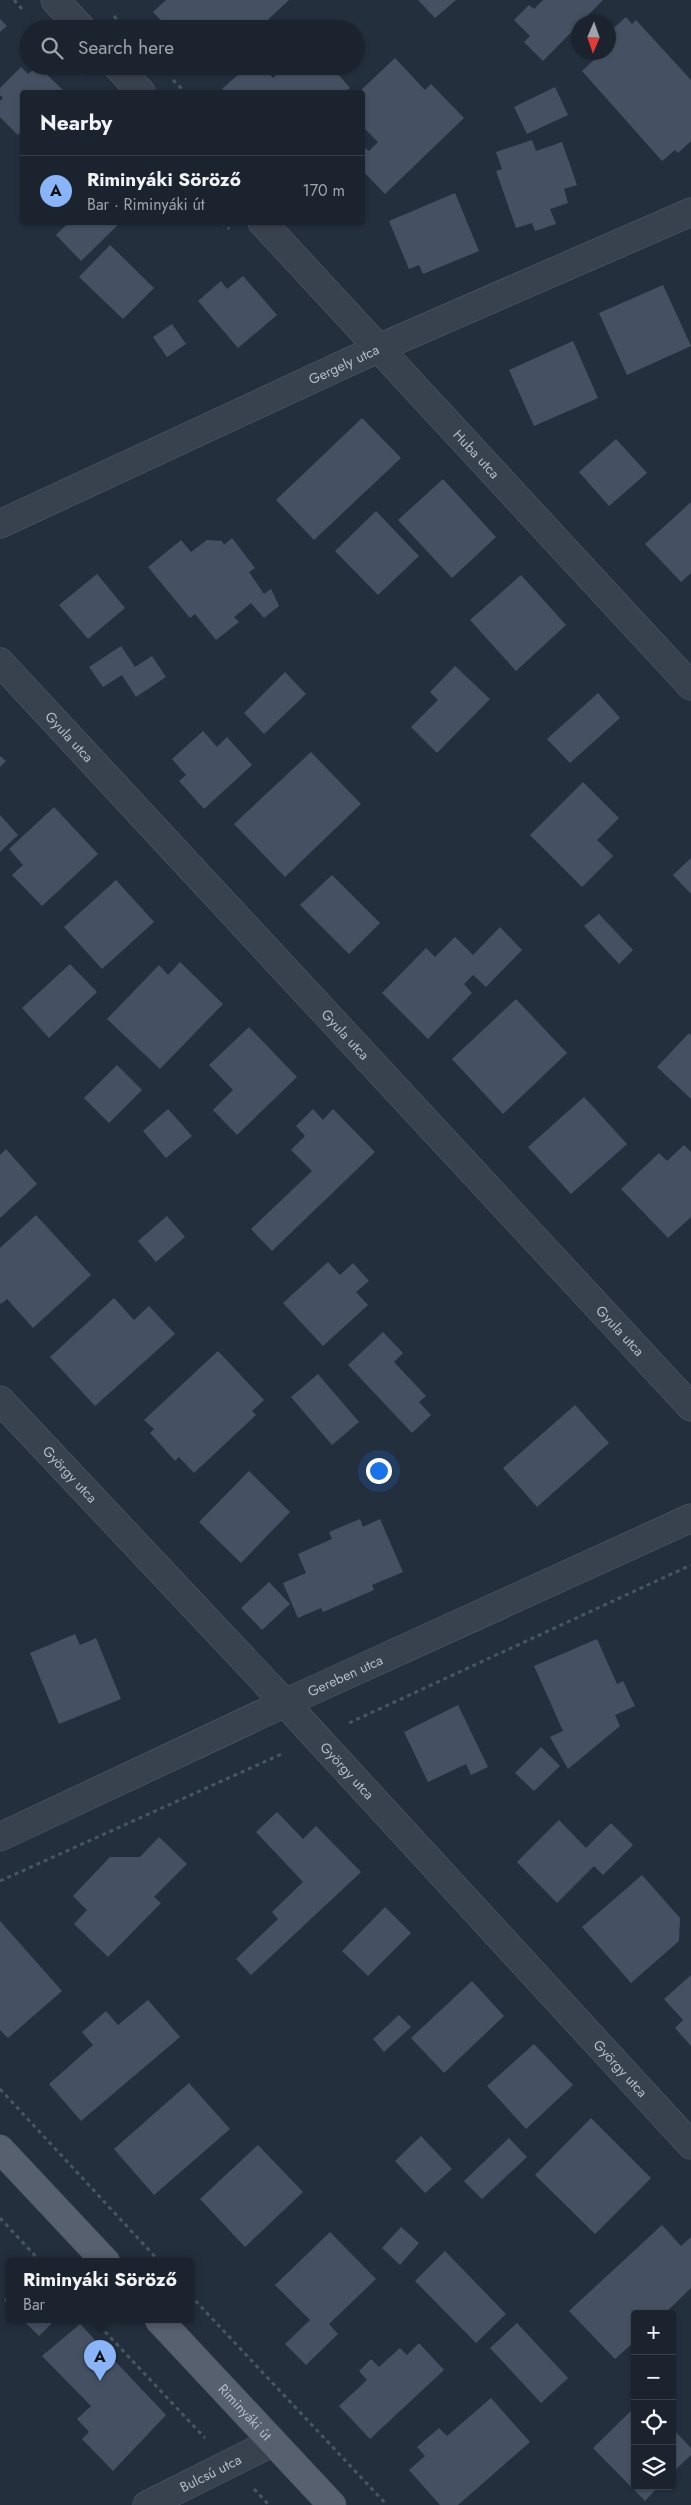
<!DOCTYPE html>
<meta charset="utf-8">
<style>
body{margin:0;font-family:Jost,sans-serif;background:#282f3a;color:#f1f3f6}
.controls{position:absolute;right:15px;bottom:15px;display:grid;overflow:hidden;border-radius:5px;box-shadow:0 1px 4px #0004}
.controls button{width:45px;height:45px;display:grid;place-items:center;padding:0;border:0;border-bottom:1px solid #39404a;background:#1b232e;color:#f1f3f6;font:25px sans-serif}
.compass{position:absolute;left:571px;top:15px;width:45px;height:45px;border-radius:50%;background:#1b232e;box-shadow:0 1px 4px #0004;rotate:182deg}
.you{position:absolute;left:378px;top:1470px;width:18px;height:18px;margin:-12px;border:4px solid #fff;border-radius:50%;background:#1a73e8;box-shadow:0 0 0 8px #1a73e833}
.badge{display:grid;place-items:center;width:32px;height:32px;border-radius:50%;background:#8ab4f8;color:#111;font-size:16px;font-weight:700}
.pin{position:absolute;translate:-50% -41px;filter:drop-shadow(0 1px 2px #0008)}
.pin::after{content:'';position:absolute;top:26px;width:18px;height:15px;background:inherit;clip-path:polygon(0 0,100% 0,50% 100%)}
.popup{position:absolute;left:6px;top:2258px;width:188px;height:65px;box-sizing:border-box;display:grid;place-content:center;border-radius:5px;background:#1b232e;filter:drop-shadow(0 1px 4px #0005);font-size:16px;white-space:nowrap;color:#a0a4aa}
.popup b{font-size:19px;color:#f1f3f6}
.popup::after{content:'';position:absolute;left:50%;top:100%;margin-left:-10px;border:10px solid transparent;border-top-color:#1b232e}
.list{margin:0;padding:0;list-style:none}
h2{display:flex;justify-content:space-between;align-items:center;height:65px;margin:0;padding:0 20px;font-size:21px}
h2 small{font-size:16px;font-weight:400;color:#a0a4aa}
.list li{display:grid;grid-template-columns:32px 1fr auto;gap:15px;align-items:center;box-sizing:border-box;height:70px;padding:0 20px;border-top:1px solid #39404a}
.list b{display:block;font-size:19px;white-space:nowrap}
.list p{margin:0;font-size:16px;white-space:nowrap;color:#a0a4aa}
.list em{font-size:16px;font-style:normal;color:#a0a4aa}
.icon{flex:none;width:28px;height:28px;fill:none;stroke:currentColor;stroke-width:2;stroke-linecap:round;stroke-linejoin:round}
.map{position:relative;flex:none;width:691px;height:2505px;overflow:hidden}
.search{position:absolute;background:#1b232e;box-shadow:0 1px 4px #0004;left:20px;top:20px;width:345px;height:55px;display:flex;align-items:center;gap:12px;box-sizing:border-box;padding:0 18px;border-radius:28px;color:#a0a4aa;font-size:19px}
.panel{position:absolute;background:#1b232e;box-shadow:0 1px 4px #0004;left:20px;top:90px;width:345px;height:135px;border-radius:5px}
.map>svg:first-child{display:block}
.building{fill:#455162}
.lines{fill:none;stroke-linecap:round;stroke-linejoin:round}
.minor-casing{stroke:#565f6c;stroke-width:29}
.major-casing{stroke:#414a57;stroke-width:29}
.path{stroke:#44595c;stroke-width:3;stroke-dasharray:4 4;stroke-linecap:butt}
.minor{stroke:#38414e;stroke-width:28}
.major{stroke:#56606e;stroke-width:28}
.labels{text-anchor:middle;stroke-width:4.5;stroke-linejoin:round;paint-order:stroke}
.street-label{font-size:14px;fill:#b4bcc9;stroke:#1d2633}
</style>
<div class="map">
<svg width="691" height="2505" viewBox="0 0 691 2505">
<rect width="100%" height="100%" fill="#242f3e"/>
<path class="building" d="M166,0H289L258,29H169L153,12Z
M418,0H456L435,18Z
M543,0H603L543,61L524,42L530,36L514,20L529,5L534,9Z
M626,17L632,24L636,20L691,80V141L678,153L675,150L662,161L582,71L594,60L587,52H608V33Z
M0,19L7,26L0,32Z
M395,58L425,90L431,84L464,118L385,194L362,170V146L369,151L378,142L362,126V92H359Z
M38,66L65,92H22V130L18,135L0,117V101L3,98L0,95V88L21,67L28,74Z
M203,66H217L210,73Z
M248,66H263L273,78L287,66H295L299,71L305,66H331L350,88L345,92H225L222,89Z
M555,87L568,115L527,134L514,107Z
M532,140L536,151L562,142L577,185L564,189L568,203L550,209L556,224L535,231L532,223L516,228L496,171L502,169L496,152Z
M455,193L479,251L423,274L419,265L409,269L389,221Z
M69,222H121L81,261L56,235Z
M110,245L154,288L123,319L79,277Z
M243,276L277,315L238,348L198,301L221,281L227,289Z
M663,285L691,346L627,375L599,313Z
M172,324L186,344L167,357L153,337Z
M573,341L598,398L534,426L509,370Z
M362,418L401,458L314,540L276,500Z
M616,439L647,473L609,506L579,472Z
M443,479L496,537L452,578L398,520Z
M691,502V573L681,582L645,544Z
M376,511L419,556L378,595L335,551Z
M232,538L255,568L249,572L264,594L271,589L279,606L264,618L251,603L234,617L239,622L216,640L195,614L190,618L148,567L181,540L191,552L207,540L222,541L224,545Z
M97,574L125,608L88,639L59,605Z
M521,575L566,625L516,671L470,620Z
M121,646L135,667L152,656L166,677L136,697L122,675L103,687L89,667Z
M455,666L490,699L437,753L411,727L438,700L430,692Z
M285,672L306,694L264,734L244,713Z
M598,693L620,718L570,763L547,739Z
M203,731L217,747L227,737L252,765L204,809L179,781L186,775L172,759Z
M311,752L361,804L285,877L234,824Z
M0,756L6,761L0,767Z
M583,782L619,818L597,840L613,856L582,887L530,835Z
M54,807L98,854L42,906L12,875L23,865L9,849Z
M0,815L18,835L0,852Z
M691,858V894L673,875Z
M332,875L380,923L349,954L300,905Z
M116,880L154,922L102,969L64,927Z
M599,914L633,950L619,964L584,926Z
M500,927L522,950L486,987L473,975L464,984L472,993L428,1039L382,993L426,948L435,957L455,937L473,955Z
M180,962L223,1004L160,1069L107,1019L159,965L168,975Z
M70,964L97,992L49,1038L22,1008Z
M516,999L567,1053L503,1114L452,1059Z
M249,1027L297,1077L237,1135L213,1110L233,1090L209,1065Z
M689,1033L691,1036V1099L657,1067Z
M117,1065L142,1090L109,1123L84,1098Z
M584,1097L627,1144L571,1194L528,1147Z
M168,1109L192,1136L166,1158L143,1131Z
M313,1109L323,1120L333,1109L375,1152L272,1251L251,1229L312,1171L291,1150L305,1136L296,1126Z
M684,1145L691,1152V1217L668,1238L621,1189L659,1153L667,1161Z
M6,1149L37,1184L0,1218V1155Z
M36,1215L91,1275L33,1328L7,1299L1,1304L0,1302V1248Z
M167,1216L185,1237L156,1262L138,1241Z
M328,1262L340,1275L353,1263L369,1281L356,1292L368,1305L323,1346L283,1303Z
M114,1298L134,1320L149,1306L175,1334L95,1406L50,1357Z
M383,1332L403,1353L394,1362L426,1396L419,1402L431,1415L412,1433L348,1365Z
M218,1351L264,1400L252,1411L256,1415L194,1473L179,1457L175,1461L150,1433L154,1429L144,1420Z
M318,1374L359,1422L332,1445L291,1397Z
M575,1405L609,1443L537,1507L503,1468Z
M249,1471L290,1512L241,1563L199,1522Z
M360,1519L363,1527L380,1519L403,1572L372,1585L374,1590L323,1612L321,1608L298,1618L283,1583L306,1573L298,1554L332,1539L329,1532Z
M269,1582L290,1604L262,1630L241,1608Z
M75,1634L80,1645L96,1638L121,1699L59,1724L30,1653Z
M597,1639L617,1684L623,1681L635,1706L615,1715L620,1726L568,1769L550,1737L563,1731L534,1666Z
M458,1705L488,1767L471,1775L466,1764L428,1782L404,1732Z
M541,1747L560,1766L534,1791L515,1773Z
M277,1812L303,1839L316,1826L361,1872L251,1975L236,1959L278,1919L272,1912L303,1882L256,1832Z
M559,1820L586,1848L611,1823L633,1845L603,1875L594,1866L557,1903L517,1862Z
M159,1837L187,1864L154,1897L161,1903L108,1957L74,1924L87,1910L73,1896L110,1857H140Z
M642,1875L680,1918L679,1941L631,1983L582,1927Z
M385,1907L411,1933L368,1976L342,1951Z
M0,1921L62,1991L8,2038L0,2030Z
M691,1975V2046L675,2028L683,2020L664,1999Z
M472,1981L504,2016L444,2073L411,2038Z
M148,2000L180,2037L81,2121L49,2084L93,2045L82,2032L106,2011L118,2025Z
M399,2015L411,2027L384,2052L373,2039Z
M534,2044L573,2085L526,2129L487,2086Z
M189,2083L230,2129L154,2195L114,2149Z
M591,2118L651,2178L595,2234L535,2175Z
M421,2136L452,2169L425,2193L395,2161Z
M509,2138L527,2157L482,2199L464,2181Z
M258,2145L303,2192L245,2247L200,2199Z
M662,2225L681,2246L691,2237V2288L664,2314H635V2341L615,2359L569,2311Z
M401,2227L419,2243L400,2265L382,2248Z
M330,2232L376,2279L329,2324L338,2334L306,2365L285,2344L310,2320L275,2285Z
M445,2251L506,2314L476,2343L415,2281Z
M10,2294V2306L4,2300Z
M23,2320H55L39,2336Z
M517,2323L568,2378L541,2403L490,2348Z
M80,2324L166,2415L113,2471L82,2439L89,2432L77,2419L91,2406L42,2356Z
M419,2343L444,2370L370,2439L339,2406L367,2380L359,2371L371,2359L379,2367L400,2348L407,2355Z
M491,2398L530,2442L458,2505H440L409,2470L425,2456L417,2447L439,2428L447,2436Z
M635,2407V2486H659L645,2501L593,2448Z
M672,2428L691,2448V2455L672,2473Z"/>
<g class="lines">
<g class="minor-casing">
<g id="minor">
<path d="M55,0L82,29"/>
<path d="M117,66L141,92"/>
<path id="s1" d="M262,222L691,686"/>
<path id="s2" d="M0,524L379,348L691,212"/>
<path id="s3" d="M0,662L691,1407"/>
<path id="s4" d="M0,1400L285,1703L691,2145"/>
<path id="s5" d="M0,1837L285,1703L691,1518"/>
<path id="s6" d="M147,2505L273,2442"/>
</g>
</g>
<g class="major-casing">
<g id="major">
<path d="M0,2149L106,2262"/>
<path id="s7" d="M159,2320L332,2505"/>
</g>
</g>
<path class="path" d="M14,0L22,9
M114,16L126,29
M76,66L84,75
M173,80L185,92
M222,222L229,229
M349,1723L691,1565
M0,1881L284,1753
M0,2089L160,2262
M0,2218L41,2262
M190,2295L387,2505
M94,2320L205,2438
M254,2489L269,2505"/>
<use href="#minor" class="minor"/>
<use href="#major" class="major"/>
</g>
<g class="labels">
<g class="street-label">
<text dy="5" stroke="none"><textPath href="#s2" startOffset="379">Gergely utca</textPath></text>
<text dy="5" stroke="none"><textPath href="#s1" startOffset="316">Huba utca</textPath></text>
<text dy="5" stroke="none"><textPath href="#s3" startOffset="102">Gyula utca</textPath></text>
<text dy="5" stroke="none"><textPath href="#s3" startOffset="508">Gyula utca</textPath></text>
<text dy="5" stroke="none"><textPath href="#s3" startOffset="912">Gyula utca</textPath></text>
<text dy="5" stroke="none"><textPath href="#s4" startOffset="102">György utca</textPath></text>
<text dy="5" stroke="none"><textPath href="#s5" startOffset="381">Gereben utca</textPath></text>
<text dy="5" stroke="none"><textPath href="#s4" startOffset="508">György utca</textPath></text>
<text dy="5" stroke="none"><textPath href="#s4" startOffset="912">György utca</textPath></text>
<text dy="5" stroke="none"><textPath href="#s7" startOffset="126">Riminyáki út</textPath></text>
<text dy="5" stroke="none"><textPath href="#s6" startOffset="71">Bulcsú utca</textPath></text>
</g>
</g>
</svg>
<div class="controls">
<button>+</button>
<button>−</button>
<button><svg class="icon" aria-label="locate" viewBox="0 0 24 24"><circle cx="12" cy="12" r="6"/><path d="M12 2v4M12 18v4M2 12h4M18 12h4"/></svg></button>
<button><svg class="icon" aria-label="layers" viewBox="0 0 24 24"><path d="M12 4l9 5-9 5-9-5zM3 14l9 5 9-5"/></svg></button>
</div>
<svg class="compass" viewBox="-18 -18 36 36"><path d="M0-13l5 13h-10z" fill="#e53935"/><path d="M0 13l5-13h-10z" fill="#a0a4aa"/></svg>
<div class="you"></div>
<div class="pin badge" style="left:100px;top:2381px">A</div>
<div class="popup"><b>Riminyáki Söröző</b>Bar</div>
<div class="search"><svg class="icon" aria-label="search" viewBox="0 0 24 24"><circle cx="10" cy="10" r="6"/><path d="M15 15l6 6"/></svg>Search here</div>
<section class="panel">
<h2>Nearby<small></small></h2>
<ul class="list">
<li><span class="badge">A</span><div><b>Riminyáki Söröző</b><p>Bar · Riminyáki út</p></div><em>170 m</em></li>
</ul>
</section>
</div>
